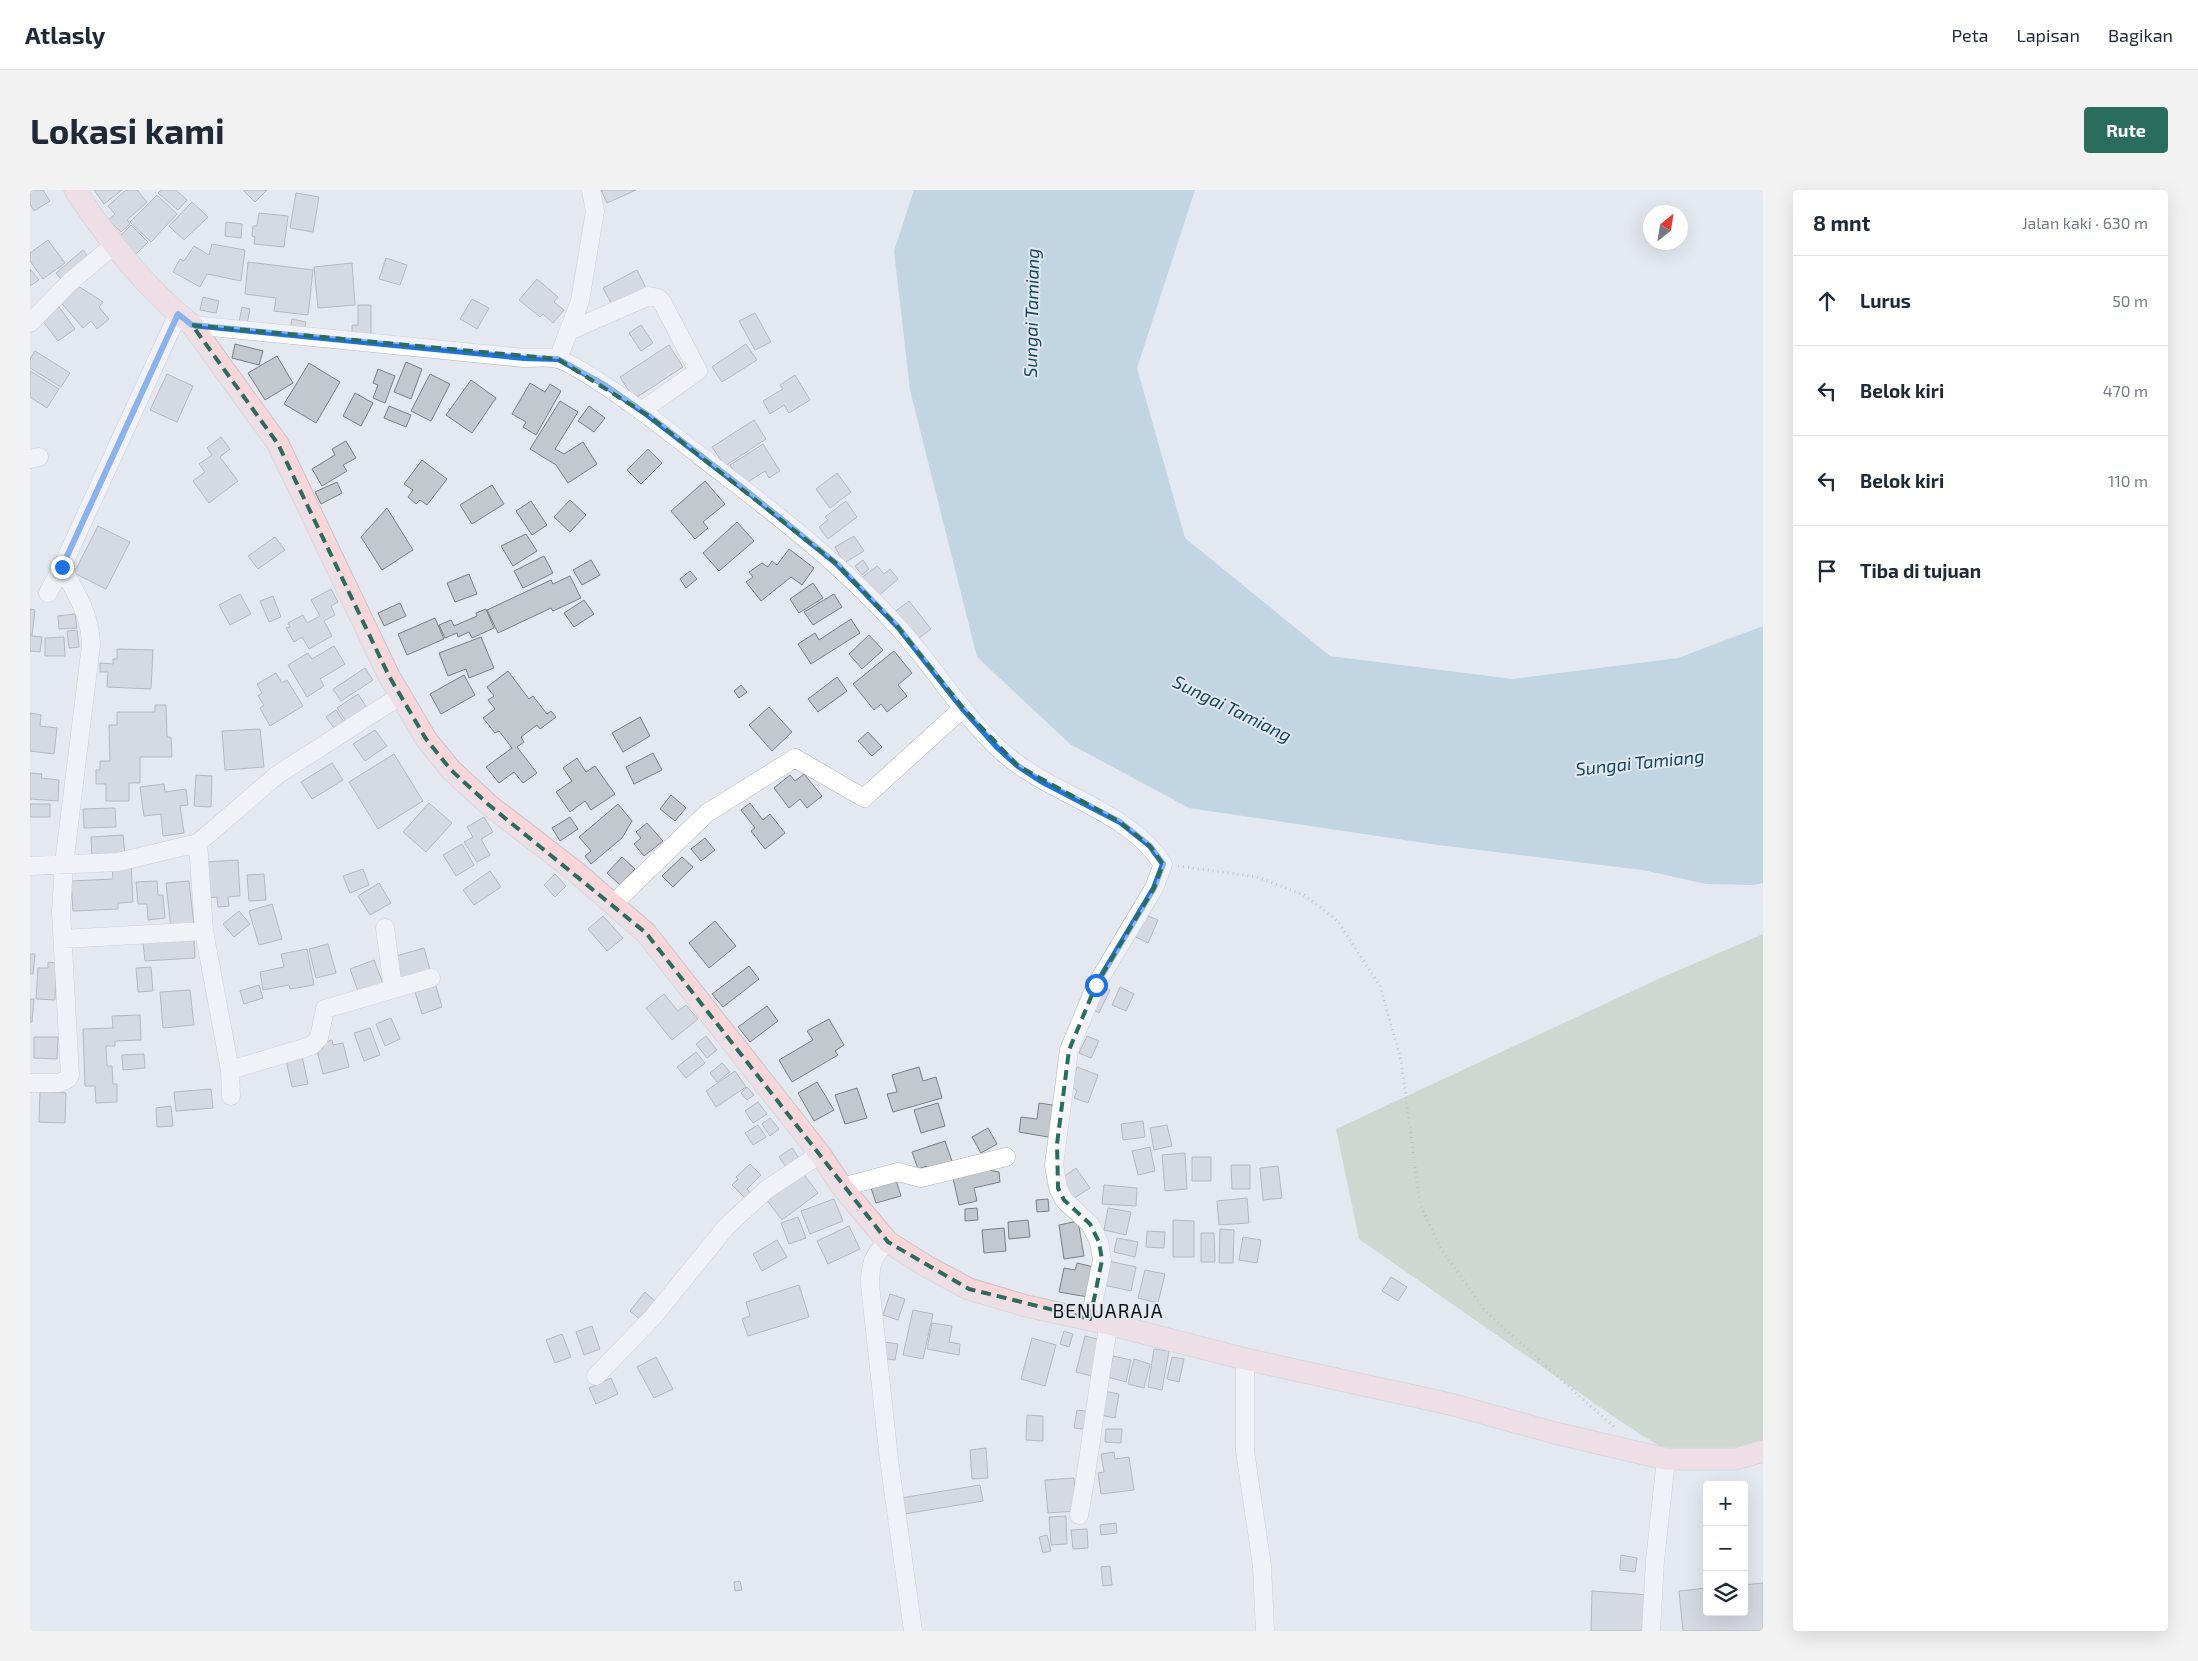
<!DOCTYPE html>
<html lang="id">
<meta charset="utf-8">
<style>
body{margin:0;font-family:"Exo 2",sans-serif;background:#f2f2f3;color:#1f2937}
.controls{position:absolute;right:15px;bottom:15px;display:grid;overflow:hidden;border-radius:5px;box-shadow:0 5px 20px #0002}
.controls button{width:45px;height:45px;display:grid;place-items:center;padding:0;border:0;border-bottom:1px solid #e0e1e3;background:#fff;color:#1f2937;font:25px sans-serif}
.compass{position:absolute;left:1613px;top:15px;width:45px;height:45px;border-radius:50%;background:#fff;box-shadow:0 5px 20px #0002;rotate:30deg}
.stop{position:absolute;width:15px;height:15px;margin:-11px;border:4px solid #1a73e8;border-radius:50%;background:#fff}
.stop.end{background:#1a73e8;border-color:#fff;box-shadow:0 1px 5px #0008}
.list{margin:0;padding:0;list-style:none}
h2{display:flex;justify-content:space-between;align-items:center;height:65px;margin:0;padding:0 20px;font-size:21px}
h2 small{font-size:16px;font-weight:400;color:#747a83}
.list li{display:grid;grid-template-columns:32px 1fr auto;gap:15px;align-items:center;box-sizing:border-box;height:90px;padding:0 20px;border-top:1px solid #e0e1e3}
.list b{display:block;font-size:19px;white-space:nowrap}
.list em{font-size:16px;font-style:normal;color:#747a83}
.icon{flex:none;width:28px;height:28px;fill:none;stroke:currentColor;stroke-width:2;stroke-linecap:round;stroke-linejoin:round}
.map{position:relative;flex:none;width:1733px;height:1441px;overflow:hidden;border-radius:5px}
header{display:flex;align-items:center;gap:30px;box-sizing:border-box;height:70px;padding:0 25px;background:#fff;border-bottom:1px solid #e0e1e3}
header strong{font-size:24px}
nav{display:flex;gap:28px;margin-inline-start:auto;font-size:18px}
.intro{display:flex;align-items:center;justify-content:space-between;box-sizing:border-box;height:120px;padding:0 30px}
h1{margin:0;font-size:35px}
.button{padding:12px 22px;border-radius:5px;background:#2b6d5d;color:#fff;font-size:18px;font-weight:700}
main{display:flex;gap:30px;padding:0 30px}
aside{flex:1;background:#fff;border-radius:5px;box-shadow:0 5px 20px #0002}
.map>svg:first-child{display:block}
.green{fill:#b7c6a8}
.water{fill:#99bfd0}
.building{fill:#c3c7ce;stroke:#7a7e85}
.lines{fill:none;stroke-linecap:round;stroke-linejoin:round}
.minor-casing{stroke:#aeb2b9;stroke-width:19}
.major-casing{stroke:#c5c6c6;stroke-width:23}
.path{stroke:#94979d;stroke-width:3;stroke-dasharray:1 4;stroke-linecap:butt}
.minor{stroke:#fff;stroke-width:18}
.major{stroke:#fad6db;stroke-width:21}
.route{stroke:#1a73e8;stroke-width:6}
.marked{fill:none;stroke:#2b6d5d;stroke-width:4;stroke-dasharray:10 6;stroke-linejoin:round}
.labels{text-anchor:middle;stroke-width:4;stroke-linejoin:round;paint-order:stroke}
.water-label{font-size:18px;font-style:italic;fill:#14475a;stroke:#e4e8f0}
.quarter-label{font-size:19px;letter-spacing:1px;fill:#0e1012;stroke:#e4e8f0}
</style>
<header>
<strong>Atlasly</strong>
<nav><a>Peta</a><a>Lapisan</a><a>Bagikan</a></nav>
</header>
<div class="intro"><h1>Lokasi kami</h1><a class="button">Rute</a></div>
<main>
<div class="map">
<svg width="1733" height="1441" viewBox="0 0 1733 1441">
<rect width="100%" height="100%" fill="#e4e8f0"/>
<path class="green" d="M1733,744V1253L1704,1265L1640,1263L1590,1231L1329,1049L1306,939L1626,790Z"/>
<path class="water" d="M884,0H1165L1107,178L1155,348L1300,466L1483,489L1648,468L1733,436V693L1723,695L1676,694L1613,680L1408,655L1159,618L1040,554L947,467L880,200L864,61Z"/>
<path class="building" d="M0,0H13L20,11L4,21L0,14Z
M64,0H92L74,14Z
M96,0H107L117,12L97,30L100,34L91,42L78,30L85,24L78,16Z
M131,0H146L157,10L148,20L128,3Z
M213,0H237L225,12Z
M571,0H606L577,13Z
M266,3L289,7L283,42L260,38Z
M127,5L147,24L121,52L100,32Z
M162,12L178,27L154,50L139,36Z
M229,23L258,26L254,57L224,54L225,47L222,46L223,36H227Z
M196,32L212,34L211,48L195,46Z
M101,35L118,52L106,64L89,47Z
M18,50L35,73L13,89L0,71V63Z
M182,54L215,60L211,91L177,84L170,97L143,82L150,69L154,71L164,56L179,65Z
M53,60L59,68L32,90L26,83Z
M356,68L377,75L370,95L349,89Z
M218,72L283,80L278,125L244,121L246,108L215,104Z
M322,73L325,115L288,118L284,77Z
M0,79L9,90L0,96Z
M607,80L616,98L582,115L573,98Z
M507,89L528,107L524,112L534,120L523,133L513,124L510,127L489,110Z
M48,96L73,112L69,117L79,129L67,139L61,131L53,138L27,108Z
M173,107L189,111L186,123L170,120Z
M442,109L459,118L447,139L430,129Z
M328,115H341V145H322V135H328Z
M29,117L45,139L28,151L12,130Z
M212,117L220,119L217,134L209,132Z
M725,123L741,152L725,160L709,131Z
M262,129L276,132L274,142L260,140Z
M611,135L623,153L611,161L599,143Z
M205,154L233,161L229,175L202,168Z
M716,154L727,170L692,192L682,177Z
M639,155L653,177L604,209L590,187Z
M5,161L40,183L31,197L0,178V169Z
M247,166L263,193L235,210L218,183Z
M376,172L392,179L381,209L364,202Z
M279,173L310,192L286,233L254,214Z
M348,179L365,186L355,213L343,208L348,195L343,193Z
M0,181L29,199L17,218L0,207Z
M137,184L163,196L147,232L120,220Z
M400,184L420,194L401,231L381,221Z
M765,185L780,210L759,223L754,215L740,224L733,211L753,199L750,195Z
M441,190L466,208L442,243L416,225Z
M500,193L515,202L520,194L531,201L506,245L493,237L496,232L482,224Z
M325,203L343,213L331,236L313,226Z
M530,211L548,222L525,259L534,264L553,252L567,274L538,293L526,275L500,259Z
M359,216L381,225L376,237L354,228Z
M559,216L575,228L564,242L548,231Z
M724,230L736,249L695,276L682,257Z
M191,247L200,259L190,267L208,291L179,313L163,291L175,282L169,274L182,265L177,258Z
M316,251L326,268L313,275L317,281L292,296L282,279L305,265L302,259Z
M733,254L750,281L739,288L735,281L713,295L700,275Z
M618,259L632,273L611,294L597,280Z
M392,270L417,289L397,315L390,310L386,314L378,307L383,300L374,294Z
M807,283L821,302L800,318L786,299Z
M675,291L695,314L673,332L678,338L665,349L641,321Z
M307,292L312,303L291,314L285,302Z
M462,295L474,314L442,334L430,315Z
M540,310L556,325L540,342L524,327Z
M501,311L517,335L502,345L486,321Z
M816,311L827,327L798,349L789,337L798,330L795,327Z
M357,318L383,360L352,380L331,347Z
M707,332L724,351L689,381L673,363Z
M68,336L100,352L76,399L44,383Z
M496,344L507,361L483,376L471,356Z
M824,346L834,361L814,373L805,357Z
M245,347L255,360L228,379L218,366Z
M759,359L784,378L772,395L761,387L731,411L716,392L723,387L719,382L732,373L738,377L742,371L747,375Z
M514,366L523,383L493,398L484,381Z
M561,370L570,385L552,395L543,380Z
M833,370L839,379L832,385L825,376Z
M847,376L854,384L860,379L868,389L846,408L830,389Z
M660,381L667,389L656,398L650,389Z
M439,384L447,404L425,412L417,393Z
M540,386L551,408L523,421L521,418L468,443L457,420L521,390L523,394Z
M783,393L793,408L769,423L760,409Z
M301,399L308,412L301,416L305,425L294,431L302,446L279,459L272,447L264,452L256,438L260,437L258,433L273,425L277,433L290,426L281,410Z
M210,404L221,424L200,435L189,415Z
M804,404L812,417L783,435L774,422Z
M243,406L251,427L239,432L230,411Z
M554,410L564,424L544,437L534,423Z
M879,411L901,439L885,451L863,423Z
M370,413L376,426L354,436L348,423Z
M0,419L5,420L2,446L12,447L10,462L0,461Z
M456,419L464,438L442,448L439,442L428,447L427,443L415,448L409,435L421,430L424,436L447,426L446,423Z
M45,424L47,438L29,439L28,426Z
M405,428L414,449L377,465L368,444Z
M821,429L830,443L781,474L768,454L785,443L789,450Z
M47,440L49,457L39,458L37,441Z
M839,445L853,460L832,479L819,464Z
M34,447L35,466H15V448Z
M451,447L464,478L439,488L436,479L418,486L409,463Z
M304,456L315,474L290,489L294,496L277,507L258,475L278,463L282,469Z
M87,459L123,460L121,499L77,497L78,482H70V473L83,474V469H87Z
M864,461L882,483L868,495L877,506L857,522L851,514L844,520L823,494Z
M335,478L343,490L311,511L303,499Z
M478,481L499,509L503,506L517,524L521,521L526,527L510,539L507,535L491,547L494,552L487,557L507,583L493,593L484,582L469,593L456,577L482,558L469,541L465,543L453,528L465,519L458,510L464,506L457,497Z
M246,483L252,493L257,490L273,516L240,536L230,518L234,515L228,506L232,503L227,494Z
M434,485L445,505L411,524L400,504Z
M807,487L817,501L788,522L778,509Z
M711,495L717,502L709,508L704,501Z
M328,504L339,521L318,534L307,518Z
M125,515H136L137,547H141L142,567H110V593H99V611H76V594H66V580H70V571H80L79,535H87V522H125Z
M739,517L762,542L742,561L719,535Z
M306,520L314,532L304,538L296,527Z
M0,523L11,525L10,536L27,538L24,564L0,561Z
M610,527L620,546L593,562L582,543Z
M230,539L234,577L195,580L192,541Z
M345,540L357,556L335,571L323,554Z
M838,542L852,557L842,566L828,551Z
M623,563L632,580L604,594L596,577Z
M364,564L393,611L348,639L319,592Z
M547,568L556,582L565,576L585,604L561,620L555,611L540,622L526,602L542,591L533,578Z
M302,573L313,590L282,609L271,592Z
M0,583L12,584L11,588L29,590L28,611L0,609Z
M774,584L792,606L777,618L770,609L759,618L744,598L760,585L765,591Z
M166,585L182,586L181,617L164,616Z
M134,594L135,602L156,599L158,615L150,616L154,643L133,646L131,624L114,626L110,597Z
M641,605L656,618L645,631L630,619Z
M399,613L422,633L396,662L373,642Z
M720,613L733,630L740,624L755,643L735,659L721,641L725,638L711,620Z
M0,614H20V627H0Z
M588,614L602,631L592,648L561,674L555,666L561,661L549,647Z
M85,618L86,637L54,638L53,619Z
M454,627L463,642L451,649L460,665L447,672L434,652L443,647L437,637Z
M540,627L548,639L530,651L522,638Z
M617,633L633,651L614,666L604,654L611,648L606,642Z
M93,645L95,665L62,667L61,647Z
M675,648L685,660L671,671L661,659Z
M432,654L444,675L426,686L413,665Z
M592,667L605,679L590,695L577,683Z
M652,667L663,677L643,697L632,686Z
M208,670L210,706L198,707L199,716L188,717L187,707L176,708L174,672Z
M101,675L103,712L88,713V719L43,721L41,691L83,689L82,676Z
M333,679L339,695L320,703L313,686Z
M460,681L471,697L444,715L433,700Z
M234,684L236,710L219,711L217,685Z
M525,684L536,696L525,707L514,695Z
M127,691L128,705H133L135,728L118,730L117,714H108L106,692Z
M159,691L164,736L141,739L136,693Z
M349,693L361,713L340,725L328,706Z
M242,714L252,749L229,755L219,721Z
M209,721L220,734L204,747L193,734Z
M1113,724L1128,730L1118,753L1104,746Z
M573,726L593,748L577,761L558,739Z
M685,731L706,756L679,778L659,753Z
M164,749L165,768L115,771L113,753Z
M298,754L306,783L286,788L279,759Z
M394,758L400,780L369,789L363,767Z
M277,759L284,795L260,799L259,795L233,800L230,782L254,777L251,764Z
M0,764H5L3,784H0Z
M344,770L354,796L329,804L320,779Z
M18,772L26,773L25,810L6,809L8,778H18Z
M719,776L729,789L693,817L682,804Z
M121,777L123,801L108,802L106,778Z
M229,795L233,808L214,814L210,801Z
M406,796L412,817L392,824L385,802Z
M1070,796L1080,800L1069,823L1060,818Z
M1090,797L1104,804L1096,821L1082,815Z
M160,800L164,835L133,838L130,802Z
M634,804L648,821L656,815L668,829L642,850L616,818Z
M0,809H4L2,832H0Z
M737,816L748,831L720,852L708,837Z
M110,825L111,850L85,851V856H76L77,876H82L83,894H87V912L66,913L65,896H55L53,839L83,838L82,826Z
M361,828L370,849L355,856L346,834Z
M799,829L814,855L805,861L808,865L762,892L749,870L783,850L777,841Z
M340,838L350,865L334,871L324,843Z
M676,846L687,860L677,868L666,854Z
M1057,846L1069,851L1061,868L1049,863Z
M4,847H28L27,869L4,868Z
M302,850L303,855L313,853L319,877L293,884L287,860L293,858L292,853Z
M666,862L675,873L656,888L647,877Z
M114,864L115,878L93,880L92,865Z
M272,866L278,894L262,897L256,870Z
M692,873L700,882L687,892L680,883Z
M889,877L893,891L906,887L912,908L863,922L857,904L867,902L862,885Z
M1047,877L1068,885L1058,913L1044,908L1047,901L1041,896Z
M705,881L716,897L686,917L676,901Z
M787,892L804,920L784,931L768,903Z
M717,897L724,905L717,910L711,903Z
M827,898L837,928L815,934L805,905Z
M181,899L183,918L146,921L144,902Z
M10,901L36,903L35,933L9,932Z
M728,912L737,924L723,933L715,921Z
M908,913L915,936L891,943L884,920Z
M1009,913L1029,916L1024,948L989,942L991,927L1007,929Z
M141,916L143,936L127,937L126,918Z
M740,928L749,939L740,946L732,934Z
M1113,931L1115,947L1093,950L1091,934Z
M728,935L736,947L723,955L715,943Z
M1137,935L1142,956L1124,960L1120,938Z
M958,938L967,954L951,963L942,947Z
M915,951L923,974L899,982L897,976L888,979L882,962Z
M1120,957L1125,981L1108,985L1102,961Z
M762,958L769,968L756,977L749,967Z
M1155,963L1157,999L1135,1001L1132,965Z
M1162,967H1181V991H1162Z
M720,974L731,985L717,999L720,1003L715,1008L702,995L708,989L706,987Z
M1201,975H1220V999H1202Z
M1248,976L1252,1008L1233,1010L1230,978Z
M1046,978L1060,998L1041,1010L1032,988Z
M958,980L969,982L970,992L944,998L947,1011L929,1015L923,988Z
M772,982L788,1003L752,1030L736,1009Z
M866,990L871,1006L846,1013L841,998Z
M1074,995L1107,998L1106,1016L1072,1014Z
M1217,1008L1219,1033L1189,1035L1187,1011Z
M804,1009L813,1031L780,1044L771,1021Z
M1018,1009L1019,1021L1007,1022L1006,1010Z
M947,1018L948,1030L935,1031V1019Z
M1078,1018L1101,1022L1096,1045L1074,1040Z
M768,1027L776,1048L759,1054L751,1033Z
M998,1030L1000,1047L979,1049L978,1032Z
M1143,1030L1164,1031V1067H1143Z
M1048,1031L1054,1066L1034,1069L1029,1035Z
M819,1036L830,1059L798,1074L787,1051Z
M974,1038L976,1061L954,1063L952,1040Z
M1190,1039L1204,1040L1203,1073H1189Z
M1117,1041L1135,1042L1134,1058L1116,1057Z
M1171,1043H1184L1185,1072H1171Z
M1213,1047L1231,1050L1227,1073L1209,1070Z
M1087,1048L1108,1052L1105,1067L1084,1062Z
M747,1050L757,1067L732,1081L723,1064Z
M1078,1071L1106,1077L1101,1101L1073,1095Z
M1047,1073L1064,1077L1058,1107L1029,1102L1034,1078L1045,1080Z
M1115,1080L1135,1084L1128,1113L1108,1108Z
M1361,1087L1377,1097L1368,1111L1352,1101Z
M769,1095L779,1127L718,1146L712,1129L720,1126L716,1112Z
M615,1102L628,1114L613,1132L600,1121Z
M860,1104L875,1109L868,1130L853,1125Z
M883,1120L903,1124L893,1169L873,1165Z
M902,1133L922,1136L919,1152L930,1154L929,1165L897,1159Z
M562,1136L570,1159L554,1165L546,1142Z
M1034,1141L1043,1144L1039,1157L1030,1154Z
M532,1144L541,1167L525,1173L516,1150Z
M1055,1146L1071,1150L1062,1186L1046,1182Z
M1002,1148L1026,1155L1015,1196L991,1189Z
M855,1152L868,1154L865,1170L852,1168Z
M1124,1159L1139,1161L1132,1200L1118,1197Z
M1083,1166L1101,1170L1096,1192L1078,1187Z
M626,1167L643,1199L624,1208L607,1177Z
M1142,1167L1154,1169L1149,1192L1137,1189Z
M1104,1169L1120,1174L1114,1198L1098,1194Z
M581,1188L588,1204L566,1214L559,1198Z
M1073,1201L1089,1204L1085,1228L1070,1225Z
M1047,1220L1062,1222L1060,1240L1044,1238Z
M997,1225L1013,1226V1251L996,1250Z
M1076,1239H1092L1091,1253L1075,1252Z
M956,1258L958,1288L942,1289L940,1260Z
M1084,1262L1085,1269L1099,1267L1104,1300L1071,1304L1068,1283L1074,1282L1071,1264Z
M1044,1288L1047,1321L1018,1323L1015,1290Z
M950,1295L953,1311L874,1324L871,1308Z
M1036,1326L1037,1354L1021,1355L1019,1327Z
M1086,1333L1087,1343L1071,1345L1070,1335Z
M1057,1339L1058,1358L1043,1359L1041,1340Z
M1017,1345L1021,1361L1013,1363L1009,1347Z
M1591,1365L1607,1368L1605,1382L1590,1380Z
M1080,1376L1082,1395L1073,1396L1071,1377Z
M710,1391L712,1400L705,1401L704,1392Z
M1733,1393V1441H1653L1649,1401L1677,1398V1422H1714V1395Z
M1562,1401L1620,1405L1615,1441H1561Z"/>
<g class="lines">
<g class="minor-casing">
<path id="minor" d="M0,133L40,92L83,56
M162,135L494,168C505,168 518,166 528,169C545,174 583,201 599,212C632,235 663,261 695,285C756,332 816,379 867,436C903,475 930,522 968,558C1017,605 1095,617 1133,674L1124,698L1066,795L1039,860L1024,975L1028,998L1034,1010L1060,1034L1069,1052L1072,1070L1060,1129
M539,141L619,106L628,108L632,112L668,181L611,221
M528,169L550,111L565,21L561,0
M0,269L9,267
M18,403L32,377
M168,653L174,741L200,880L201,906
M0,676L88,672L168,653L247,585L370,506
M584,713L677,623L765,568L834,608L933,518
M355,738L363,798
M33,749L174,741
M200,880L281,856L289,848L295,819L401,788
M0,893H29L38,889L40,885L31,722L34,674L61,455C60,422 46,405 32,377L148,124
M812,997L868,982L891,988L976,967
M858,1052C843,1065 840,1074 840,1094L859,1270L883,1441
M1215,1169V1261L1232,1376L1235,1441
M566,1186L623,1127L696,1037L736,1000L790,964
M1049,1325C1061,1261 1067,1197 1079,1134
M1621,1441L1625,1371L1636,1269"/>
</g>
<g class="major-casing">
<path id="major" d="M45,0C78,50 115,98 162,135L248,254L359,486L396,549L421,580L459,615L546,682L616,743L790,964L812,997L858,1052L896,1076L939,1099L996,1116L1079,1134L1215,1169L1420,1214L1525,1243L1636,1269H1706L1733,1261"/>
</g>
<path class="path" d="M1148,676L1227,687L1274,705L1307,730L1350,796L1371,870L1390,1014L1410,1057L1455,1121L1584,1237"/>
<use href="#minor" class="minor"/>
<use href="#major" class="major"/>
</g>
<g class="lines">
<path class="route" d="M32,377L148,124L162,135L494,168L528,169L573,194L619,226L719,303L807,374L868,437L932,518L967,557L988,576L1011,591L1090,632L1120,656L1133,674L1124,698L1066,795"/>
</g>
<path d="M0 0H1733V1441H0ZM162,135L528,169L619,226L807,374L868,437L933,518L988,576L1090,632L1120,656L1133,674L1124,698L1066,795L1039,860L1027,954L1028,998L1034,1010L1060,1034L1069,1052L1072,1070L1060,1129L939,1099L858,1052L616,743L459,615L421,580L396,549L359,486L248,254Z" fill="#e4e8f0" fill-opacity=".55" fill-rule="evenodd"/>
<path class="marked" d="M162,135L528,169L619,226L807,374L868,437L933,518L988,576L1090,632L1120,656L1133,674L1124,698L1066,795L1039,860L1027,954L1028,998L1034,1010L1060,1034L1069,1052L1072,1070L1060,1129L939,1099L858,1052L616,743L459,615L421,580L396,549L359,486L248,254Z"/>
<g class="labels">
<g class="water-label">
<text transform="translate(1002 123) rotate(-89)" y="6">Sungai Tamiang</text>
<text transform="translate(1202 519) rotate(26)" y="6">Sungai Tamiang</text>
<text transform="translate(1610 573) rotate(-6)" y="6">Sungai Tamiang</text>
</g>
<g class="quarter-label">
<text x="1078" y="1128">BENUARAJA</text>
</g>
</g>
</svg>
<div class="controls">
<button>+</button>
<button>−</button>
<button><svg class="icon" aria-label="layers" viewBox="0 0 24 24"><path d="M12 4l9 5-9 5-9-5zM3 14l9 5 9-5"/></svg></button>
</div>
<svg class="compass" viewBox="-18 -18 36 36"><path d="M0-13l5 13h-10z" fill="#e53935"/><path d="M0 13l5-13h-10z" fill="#747a83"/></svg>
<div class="stop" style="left:1066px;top:795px"></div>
<div class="stop end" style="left:32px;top:377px"></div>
</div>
<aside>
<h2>8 mnt<small>Jalan kaki · 630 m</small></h2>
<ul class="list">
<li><svg class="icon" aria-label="ahead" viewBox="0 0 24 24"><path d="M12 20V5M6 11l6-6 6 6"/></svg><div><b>Lurus</b></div><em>50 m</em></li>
<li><svg class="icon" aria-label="left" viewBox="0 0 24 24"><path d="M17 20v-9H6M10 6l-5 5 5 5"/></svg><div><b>Belok kiri</b></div><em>470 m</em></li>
<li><svg class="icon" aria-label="left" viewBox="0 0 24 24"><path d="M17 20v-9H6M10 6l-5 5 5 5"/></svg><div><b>Belok kiri</b></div><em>110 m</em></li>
<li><svg class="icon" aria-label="arrive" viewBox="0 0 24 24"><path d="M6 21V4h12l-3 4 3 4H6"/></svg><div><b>Tiba di tujuan</b></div></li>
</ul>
</aside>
</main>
